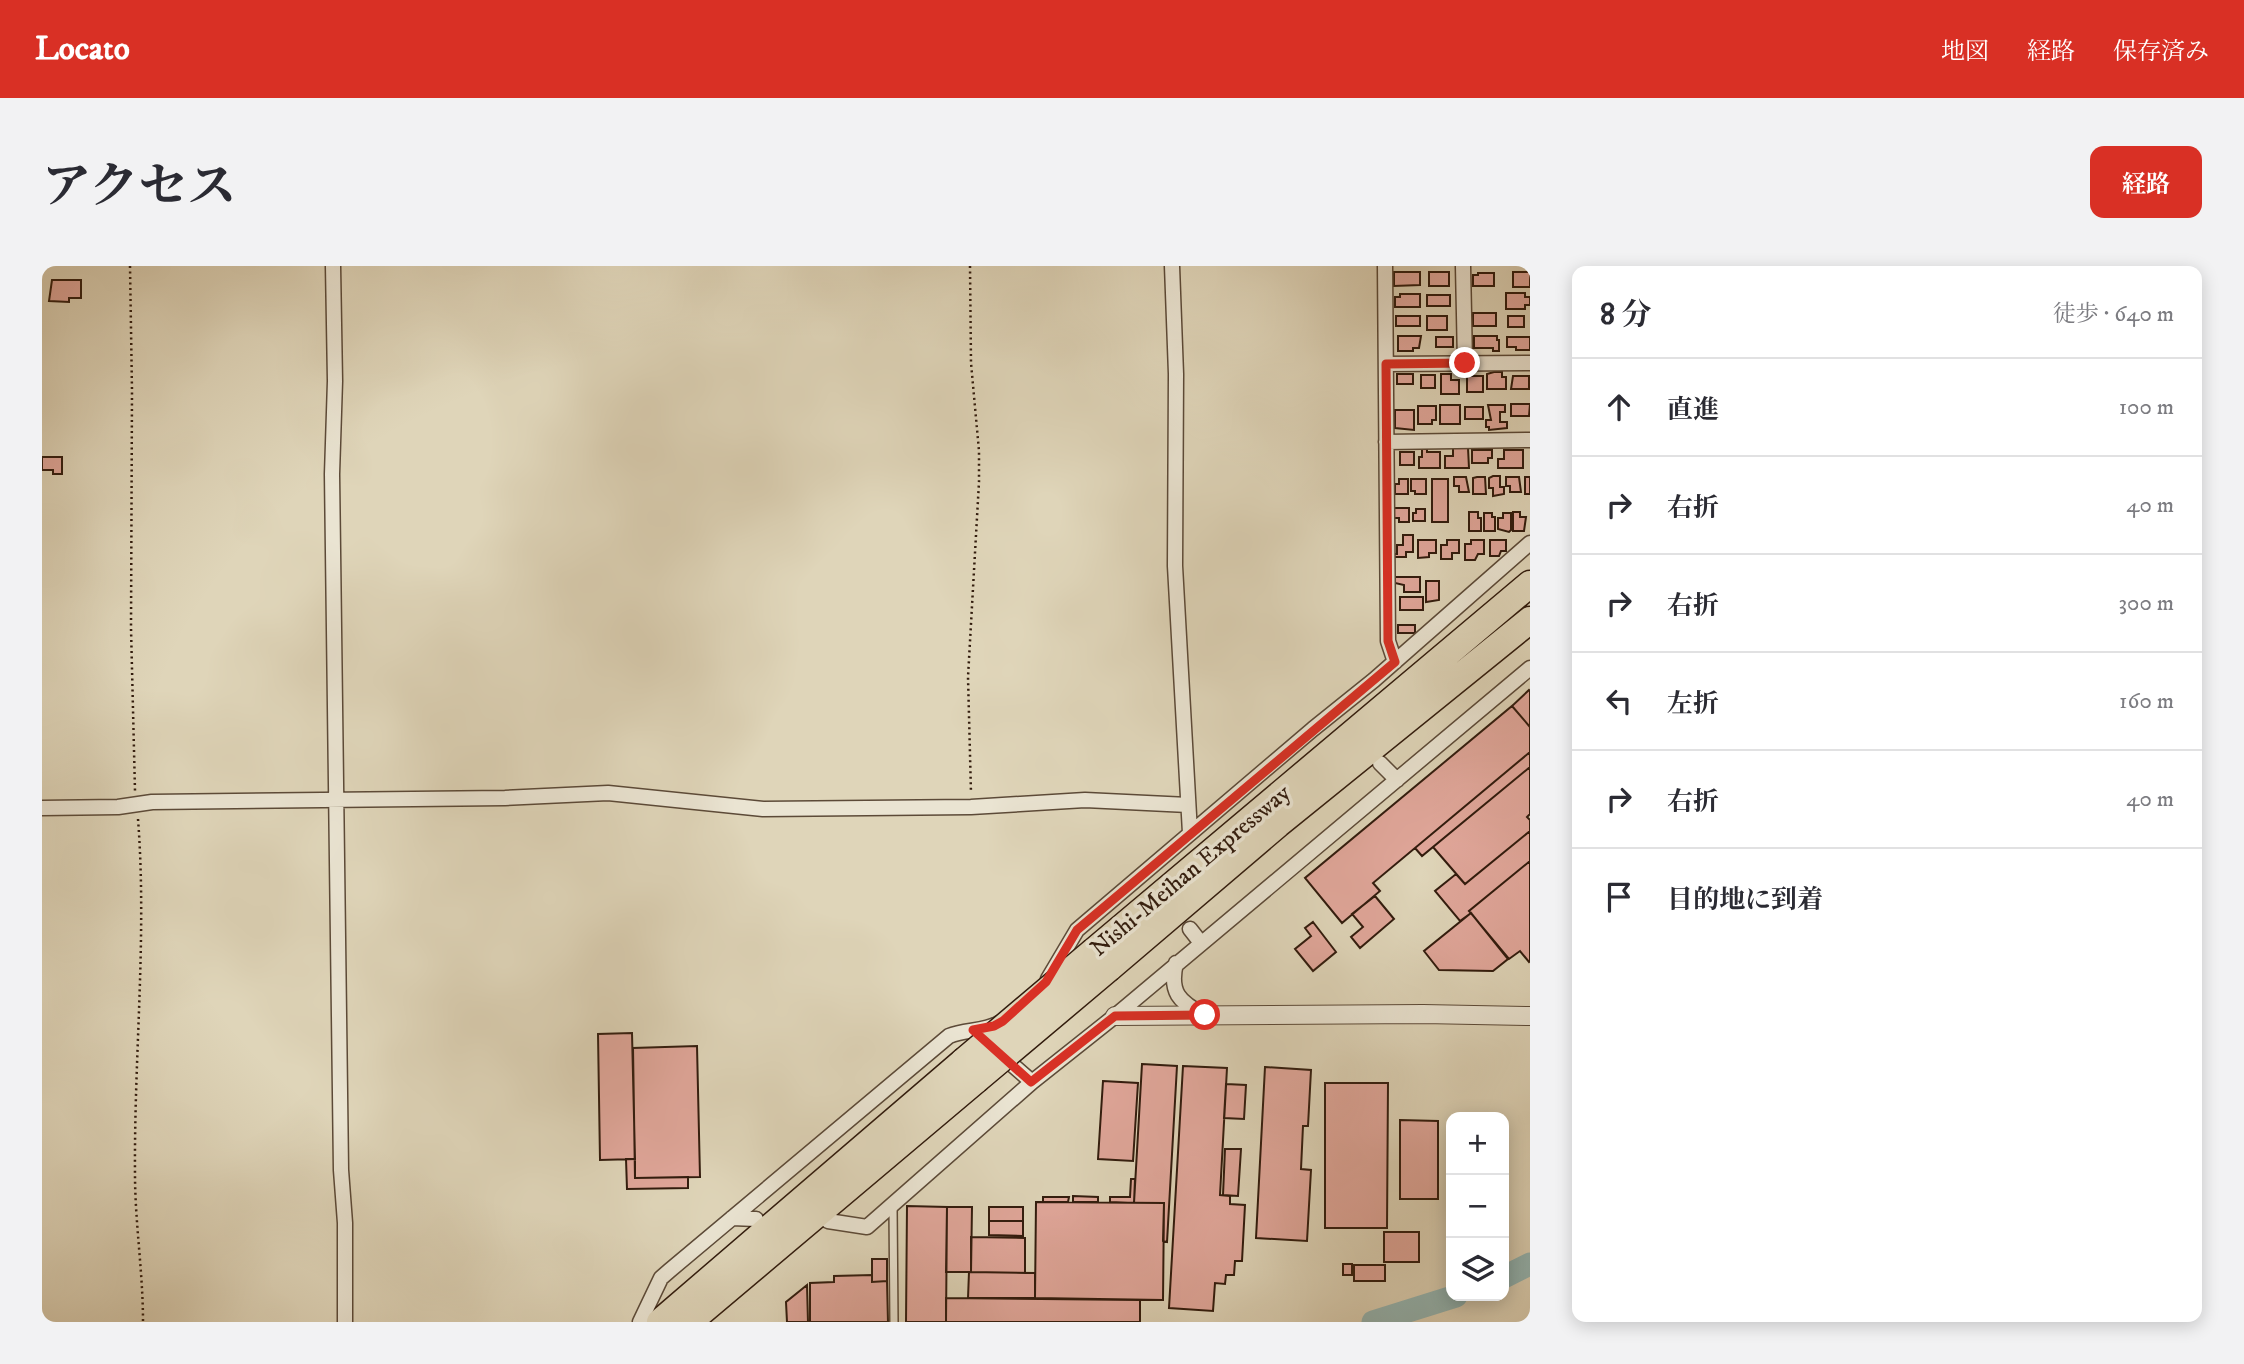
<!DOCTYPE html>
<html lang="ja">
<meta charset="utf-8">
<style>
body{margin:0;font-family:"IM FELL DW Pica","Noto Serif JP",serif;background:#f2f2f3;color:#2b2b33}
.controls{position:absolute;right:21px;bottom:21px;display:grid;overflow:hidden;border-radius:14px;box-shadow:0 4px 18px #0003}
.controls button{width:63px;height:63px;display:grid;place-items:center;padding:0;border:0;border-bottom:2px solid #e1e1e2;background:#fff;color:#2b2b33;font:35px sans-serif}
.stop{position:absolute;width:21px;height:21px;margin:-16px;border:5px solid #d93025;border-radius:50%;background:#fff}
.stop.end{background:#d93025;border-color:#fff;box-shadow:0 2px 7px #0008}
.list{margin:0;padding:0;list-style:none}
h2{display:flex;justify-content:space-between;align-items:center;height:91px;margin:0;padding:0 28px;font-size:30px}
h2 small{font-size:23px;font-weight:400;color:#7c7c81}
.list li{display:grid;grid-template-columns:46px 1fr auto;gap:21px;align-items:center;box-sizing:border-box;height:98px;padding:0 28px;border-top:2px solid #e1e1e2}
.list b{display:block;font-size:26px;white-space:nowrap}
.list em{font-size:23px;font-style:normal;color:#7c7c81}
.icon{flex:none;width:38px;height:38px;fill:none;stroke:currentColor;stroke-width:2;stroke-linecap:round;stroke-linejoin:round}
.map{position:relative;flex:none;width:1488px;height:1056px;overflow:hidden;border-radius:14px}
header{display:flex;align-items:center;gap:42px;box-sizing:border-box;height:98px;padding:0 35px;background:#d93025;color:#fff}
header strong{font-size:33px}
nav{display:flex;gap:38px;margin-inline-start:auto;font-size:24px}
.intro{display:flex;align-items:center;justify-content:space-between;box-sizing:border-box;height:168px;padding:0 42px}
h1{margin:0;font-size:49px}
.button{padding:18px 32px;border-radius:14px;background:#d93025;color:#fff;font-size:24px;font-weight:700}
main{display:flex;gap:42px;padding:0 42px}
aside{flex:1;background:#fff;border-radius:14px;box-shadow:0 4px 18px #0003}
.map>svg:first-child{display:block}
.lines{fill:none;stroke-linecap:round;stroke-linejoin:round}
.river{stroke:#95b8b6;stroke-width:23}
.building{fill:#e1a79b;stroke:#311b0d;stroke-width:2}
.service-casing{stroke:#5c4a38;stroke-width:10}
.minor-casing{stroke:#5c4a38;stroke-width:17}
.tertiary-casing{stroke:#5c4a38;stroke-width:20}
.motorway-casing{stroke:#311b0d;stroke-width:29}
.path{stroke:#311b0d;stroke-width:2.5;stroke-dasharray:2 3.5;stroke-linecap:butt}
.service{stroke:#eae4d2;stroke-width:7}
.minor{stroke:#eae4d2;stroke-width:14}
.tertiary{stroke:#eae4d2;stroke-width:18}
.motorway{stroke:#dfd5b9;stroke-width:26}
.motorway-bridge-casing{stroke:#311b0d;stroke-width:29;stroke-linecap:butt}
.motorway-bridge{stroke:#dfd5b9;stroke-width:26}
.route{stroke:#d93025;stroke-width:9}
.labels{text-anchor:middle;stroke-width:7;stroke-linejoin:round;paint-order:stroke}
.street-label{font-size:24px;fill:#311b0d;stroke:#eae4d2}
</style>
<header>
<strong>Locato</strong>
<nav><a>地図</a><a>経路</a><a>保存済み</a></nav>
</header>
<div class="intro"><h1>アクセス</h1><a class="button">経路</a></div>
<main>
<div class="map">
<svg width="1488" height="1056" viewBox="0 0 1488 1056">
<rect width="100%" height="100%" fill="#dfd5b9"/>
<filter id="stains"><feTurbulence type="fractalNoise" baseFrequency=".00286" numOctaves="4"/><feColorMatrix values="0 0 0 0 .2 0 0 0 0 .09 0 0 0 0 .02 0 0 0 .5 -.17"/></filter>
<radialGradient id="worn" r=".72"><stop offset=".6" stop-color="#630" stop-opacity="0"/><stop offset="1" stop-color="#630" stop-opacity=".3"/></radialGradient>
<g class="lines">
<path class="river" d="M1462,1011L1488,998
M1331,1056L1414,1030"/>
</g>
<path class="building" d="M1352,6H1378V19L1352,20Z
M1387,6H1407V20H1387Z
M1471,6H1488V21H1471Z
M1436,7H1452V20H1431V9H1436Z
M10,14H39V32H27V36L7,35Z
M1464,27H1483V31H1488V39H1483V43H1464Z
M1358,28H1378V41H1353V31H1358Z
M1385,29H1408V40H1385Z
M1431,47H1454V60H1431Z
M1354,50H1378V60H1354Z
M1385,50H1405V64H1385Z
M1466,50H1482V61H1466Z
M1356,70H1379L1377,82H1371V85H1356Z
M1432,70H1455V74H1457V85H1451V82H1432Z
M1394,71H1411V81H1394Z
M1465,71H1488V84H1474V81H1465Z
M1452,106H1460V111H1464V123H1445V108Z
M1355,108H1371V118H1355Z
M1399,108H1409V114H1417V128H1399Z
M1379,109H1393V122H1379Z
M1425,110H1441V126H1425Z
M1471,110H1487V123H1469Z
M1469,138H1488L1487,150H1469Z
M1398,139H1418V158H1398Z
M1446,139H1463V146H1458V156H1465V162L1447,164V161H1444V154H1449Z
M1376,140H1394V154H1390V158H1376Z
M1423,141H1441V153H1423Z
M1353,144H1372V164L1353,162Z
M1411,182H1426L1427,202H1403V190H1411Z
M1380,183H1385V186H1398V202H1377V191H1380Z
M1430,184H1450V192H1446V197H1430Z
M1462,184H1481V202H1456V193H1462Z
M1358,186H1372V199H1358Z
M0,191H20V208H11V204H0Z
M1451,210H1458V221H1462V228L1451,230V222H1447V212Z
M1412,211H1424L1427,226H1417V220H1412Z
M1435,211H1443L1444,228H1431V212Z
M1464,211H1477L1479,226H1468V220H1464Z
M1483,211H1488V228H1483Z
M1357,213H1366V228H1353V218H1357Z
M1369,213H1384V228H1373V225H1369Z
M1390,213H1406V256H1390Z
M1352,242H1367V256H1357V252H1352Z
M1374,243H1383V255H1371V247H1374Z
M1427,246H1436V252H1439V265H1427Z
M1471,246H1478V251H1484L1482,265H1471Z
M1442,247H1450V251H1453V265H1442Z
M1461,247H1469V264L1467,266L1456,263V252H1461Z
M1361,269H1371V286H1364V291H1352V288H1355V279H1361Z
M1376,274H1394V287H1387V291L1376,292Z
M1405,274H1417V287H1410V293H1399V279H1405Z
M1429,274H1442V288H1436L1433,294H1423V278H1429Z
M1448,274H1464V285H1459L1457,290H1448Z
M1353,311H1378V326H1362V319L1353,317Z
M1384,315H1397V334L1384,336Z
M1358,331H1381V344H1358Z
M1356,359H1373V367H1356Z
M1487,424L1488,425V461L1470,440Z
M1470,440L1488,461V486L1331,617L1338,625L1300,657L1263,612Z
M1488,486V501L1380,590L1373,582Z
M1488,501V548L1485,551L1488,554V565L1423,618L1391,581Z
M1488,565V595L1427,645L1429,647L1418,655L1393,625L1414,608L1423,618Z
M1488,595V695L1487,696L1478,685L1467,693L1427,645Z
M1333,630L1352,653L1318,682L1309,671L1321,661L1310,648Z
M1429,647L1466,693L1451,705L1397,704L1382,685Z
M1271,656L1294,686L1271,705L1253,683L1269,670L1263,662Z
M590,767L593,893L558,894L556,768Z
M655,780L658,911L593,912L591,782Z
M1100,798L1135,800L1125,976L1121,975L1122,937H1092Z
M1141,800L1185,802L1178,929L1188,930V938L1203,939L1200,995H1193L1192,1009H1184L1183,1018L1173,1017L1171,1045L1127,1042Z
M1223,801L1269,804L1266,860H1261L1259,903L1269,904L1265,975L1214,972Z
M1061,815L1096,817L1091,895L1056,893Z
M1283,817H1346L1345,962H1283Z
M1184,818L1204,819L1202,853L1182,852Z
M1358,854L1396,855V933H1358Z
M1183,883H1199L1196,930L1181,929Z
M584,893H593V912L646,911V922L585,923Z
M1089,913H1093L1092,937L1068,936V931H1088Z
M1031,930L1056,931V936H1031Z
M1001,931H1027L1026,936H1001Z
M994,936L1122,937L1121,1034L993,1032Z
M865,940L905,941L904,1056H864Z
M905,941H930L929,1006H904Z
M947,941H981V955H947Z
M947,955H981V970L947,969Z
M1342,966H1377V996H1342Z
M929,971L983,972V1007L929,1006Z
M830,993H845V1015L830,1016Z
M1301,998H1310V1009H1301Z
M1312,999H1343V1015H1312Z
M927,1006L993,1007V1032H926Z
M830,1009V1016L845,1015L846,1056H768V1017L792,1016V1010Z
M765,1019L766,1056H745L744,1036Z
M904,1032L1098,1034V1056H904Z"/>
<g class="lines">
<g class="service-casing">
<path id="service" d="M851,941L852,1056"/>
</g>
<g class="minor-casing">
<path id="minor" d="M291,0L293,115L290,208L299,904L303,957V1056
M1130,0L1134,108L1133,300L1148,567
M1343,0L1346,375L1353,396
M1421,0L1423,97
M1344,98L1488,97
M1344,176L1488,174
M1338,497L1355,514
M0,542L76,541L110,536L463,532L566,527L721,543L929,541L1043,534L1146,539
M1148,663L1159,677
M1134,697C1127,726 1137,736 1162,749
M1006,713L1035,664L1271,463L1332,414L1488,277
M958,788L990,816
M690,952L714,953
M786,955L825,961L990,816L1073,750L1488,402
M598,1056L619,1012L627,1005L907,770C923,763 942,766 957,757"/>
</g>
<g class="tertiary-casing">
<path id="tertiary" d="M1073,750L1381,748L1488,750"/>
</g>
<g class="motorway-casing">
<path id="motorway" d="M1052,685L1488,318
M1067,702L1236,558L1488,354
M618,1056L922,795
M647,1056L934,814"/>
</g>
<path class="path" d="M88,0L90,125L89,362L93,525
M928,0L929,97L937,185V216L926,411L929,527
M96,553C105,671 92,789 93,908C93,957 101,1006 101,1056"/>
<use href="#service" class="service"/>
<use href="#minor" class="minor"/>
<use href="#tertiary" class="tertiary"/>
<use href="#motorway" class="motorway"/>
<g class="motorway-bridge-casing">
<path id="motorway-bridge" d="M922,795L1052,685
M934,814L1067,702"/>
</g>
<use href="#motorway-bridge" class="motorway-bridge"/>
</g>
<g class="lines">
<path class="route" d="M1163,749L1073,750L989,816L931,764L952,760L961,755L1004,716L1035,664L1353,396L1346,375L1344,98L1423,97"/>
</g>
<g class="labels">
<g class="street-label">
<text transform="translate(1148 604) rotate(-40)" y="8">Nishi-Meihan Expressway</text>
</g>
</g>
<rect width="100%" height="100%" filter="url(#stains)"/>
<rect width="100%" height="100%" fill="url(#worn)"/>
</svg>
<div class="controls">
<button>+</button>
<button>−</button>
<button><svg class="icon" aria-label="layers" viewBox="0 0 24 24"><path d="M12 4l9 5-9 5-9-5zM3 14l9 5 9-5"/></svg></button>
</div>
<div class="stop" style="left:1163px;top:749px"></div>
<div class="stop end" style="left:1423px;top:97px"></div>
</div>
<aside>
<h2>8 分<small>徒歩 · 640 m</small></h2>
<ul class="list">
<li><svg class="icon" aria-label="ahead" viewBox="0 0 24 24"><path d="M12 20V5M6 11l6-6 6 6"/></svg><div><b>直進</b></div><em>100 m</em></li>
<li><svg class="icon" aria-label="right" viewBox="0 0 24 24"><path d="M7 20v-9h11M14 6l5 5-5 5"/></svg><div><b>右折</b></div><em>40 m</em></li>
<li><svg class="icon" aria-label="right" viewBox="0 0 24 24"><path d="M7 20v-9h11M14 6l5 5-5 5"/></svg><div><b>右折</b></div><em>300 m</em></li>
<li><svg class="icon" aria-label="left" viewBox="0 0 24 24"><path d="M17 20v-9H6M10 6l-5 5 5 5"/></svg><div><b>左折</b></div><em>160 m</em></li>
<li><svg class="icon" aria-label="right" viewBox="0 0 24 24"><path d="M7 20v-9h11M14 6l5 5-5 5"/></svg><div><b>右折</b></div><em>40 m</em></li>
<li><svg class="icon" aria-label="arrive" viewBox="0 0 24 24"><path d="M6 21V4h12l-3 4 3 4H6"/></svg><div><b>目的地に到着</b></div></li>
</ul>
</aside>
</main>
